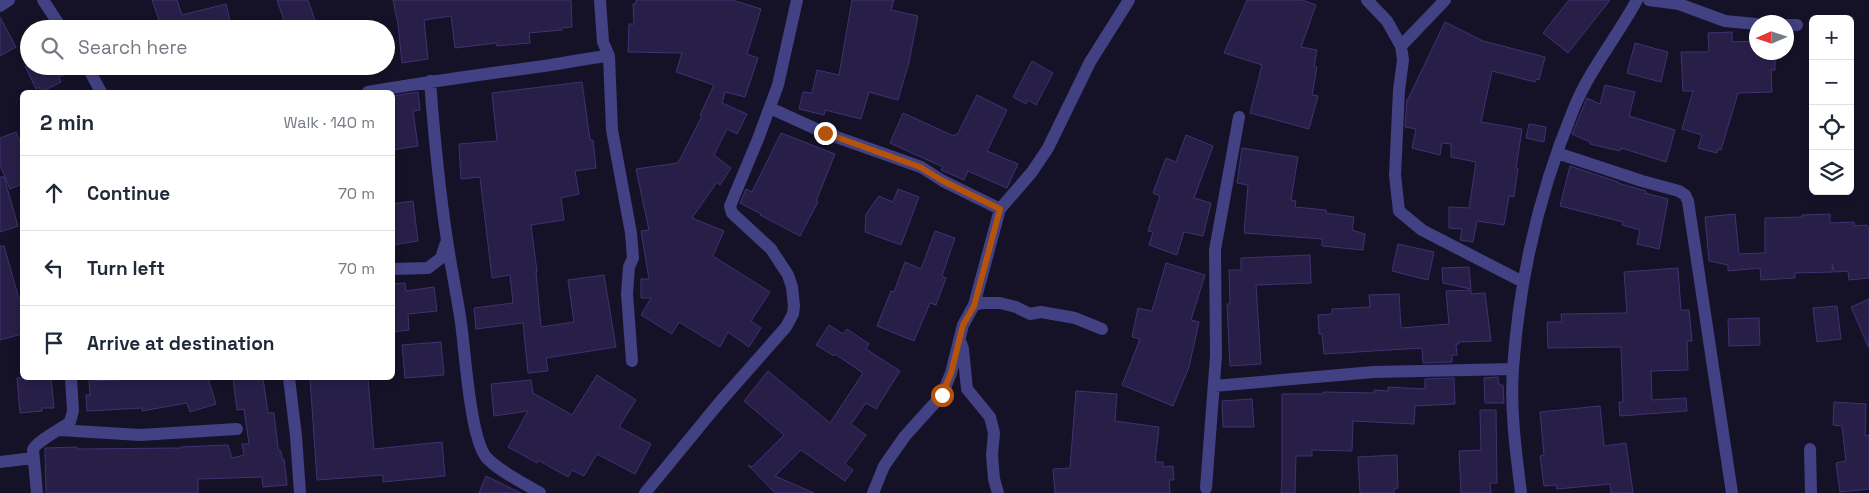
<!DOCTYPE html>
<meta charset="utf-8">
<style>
body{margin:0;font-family:"Space Grotesk",sans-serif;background:#f6f6f7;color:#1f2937}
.controls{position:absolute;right:15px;top:15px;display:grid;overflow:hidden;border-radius:8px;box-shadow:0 2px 8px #0003}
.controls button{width:45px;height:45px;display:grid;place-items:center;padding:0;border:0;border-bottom:1px solid #e0e1e3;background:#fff;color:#1f2937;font:25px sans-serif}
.compass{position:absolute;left:1749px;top:15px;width:45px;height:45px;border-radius:50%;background:#fff;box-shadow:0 2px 8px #0003;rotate:267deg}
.stop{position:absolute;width:15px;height:15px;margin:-11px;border:4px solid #b45309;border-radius:50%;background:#fff}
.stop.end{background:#b45309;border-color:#fff;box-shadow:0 1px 5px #0008}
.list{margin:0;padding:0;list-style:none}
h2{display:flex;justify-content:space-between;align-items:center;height:65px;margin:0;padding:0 20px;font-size:21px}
h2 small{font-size:16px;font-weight:400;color:#747a83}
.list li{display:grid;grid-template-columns:32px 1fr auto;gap:15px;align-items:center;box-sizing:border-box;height:75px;padding:0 20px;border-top:1px solid #e0e1e3}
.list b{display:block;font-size:19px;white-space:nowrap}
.list em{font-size:16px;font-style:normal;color:#747a83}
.icon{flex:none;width:28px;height:28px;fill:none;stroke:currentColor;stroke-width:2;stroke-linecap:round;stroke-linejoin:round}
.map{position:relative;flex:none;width:1869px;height:493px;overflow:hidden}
.search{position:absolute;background:#fff;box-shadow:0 2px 8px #0003;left:20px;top:20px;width:375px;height:55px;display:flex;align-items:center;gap:12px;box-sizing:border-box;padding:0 18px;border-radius:28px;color:#747a83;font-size:19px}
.panel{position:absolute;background:#fff;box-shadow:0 2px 8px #0003;left:20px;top:90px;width:375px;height:290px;border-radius:8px}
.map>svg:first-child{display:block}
.building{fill:#271f47;stroke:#3e3371}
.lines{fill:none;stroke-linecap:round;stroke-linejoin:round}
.minor{stroke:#424183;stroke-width:12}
.route{stroke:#b45309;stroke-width:6}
</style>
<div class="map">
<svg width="1869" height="493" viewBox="0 0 1869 493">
<rect width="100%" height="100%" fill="#151228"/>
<path class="building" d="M152,0H177L182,15L226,4L232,29H147L146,23L159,20Z
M277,0H308L318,29H287Z
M393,0H571L572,27L562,28V30L529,33L530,43L497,46L496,43L455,48L451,16L424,20L428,59L402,63L398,24Z
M636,0H732L761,9L747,54L758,58L745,97L725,92L722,103L747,114L737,134L727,129L714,155L731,168L720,185L717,182L692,218L724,231L713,256L770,292L751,321L761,328L749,347L728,332L720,347L679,322L672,334L641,315L651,298H641V279H649L641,231L649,230L636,169L678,163L702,116L700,115L714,85L676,72L682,53L628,52L629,24H634L633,4H636Z
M852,0H894L891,10L918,16L909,62L898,100L869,92L861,119L825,110L824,115L799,109L803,92L812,93L817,70L839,75Z
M1247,0H1302L1316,5L1301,47L1317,50L1314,67H1317L1312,95L1318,96L1309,129L1250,113L1262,65L1224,53Z
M1569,0H1610L1568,53L1543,33Z
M0,17L16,47L0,56Z
M1445,22L1483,41L1545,57L1539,80L1536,79L1535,82L1492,71L1481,122L1522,129L1516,168H1518L1514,197L1509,196L1504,225L1477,221L1473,242L1460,240L1462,229L1449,228V207L1469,208L1476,162L1451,157V144L1442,143L1440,155L1412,148L1416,129L1405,127L1407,99H1408Z
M1732,32V42L1756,41V52H1775V70H1771L1772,92L1738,93L1721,150L1718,149L1717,153L1698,148L1702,135L1682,129L1693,91H1683L1681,52H1709L1708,33Z
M1635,43L1668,52L1661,82L1627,73Z
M1032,61L1053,73L1036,105L1028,100L1026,104L1013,97Z
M25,66H79V68L59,77L61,82L41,92L39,87L36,89Z
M582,82L590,140H593L596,168L575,171L579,194L561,198L564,220L531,225L537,272H536L541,327L574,322L568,280L604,275L616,347L546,358L548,371L528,373L523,323L476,329L474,308L513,303L510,275L492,278L480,177L461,179L459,144L497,141L492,93Z
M1605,85L1635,92L1629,116L1675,130L1666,162L1621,148L1620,151L1590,144V142L1572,134L1587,98L1600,104Z
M418,92L420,110L413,111L418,146L392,150V96Z
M977,95L1007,110L987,151L1018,164L1007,188L968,171L964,180L941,170L943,167L890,143L903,113L954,136L955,134L957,135Z
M1529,124L1546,127L1544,142L1526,138Z
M16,132L22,147V184L10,189L0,165V138Z
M781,133L835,154L816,201L818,202L800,236L760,215L761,214L740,203L746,189L752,192Z
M1186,135L1213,146L1194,198L1211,203L1203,236L1184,232L1177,255L1149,245L1153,232L1148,231L1160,196L1153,193L1166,158L1176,162Z
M1242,148L1298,157L1291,200L1296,201L1295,207L1326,210V213L1354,217L1352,230L1365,234L1363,250L1322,246V239L1244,233L1248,185L1237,183Z
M1570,166L1618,182V183L1646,191L1645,193L1668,199L1659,249L1637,244L1640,230L1622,225L1623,222L1560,206Z
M0,177H4L18,226L0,232Z
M898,189L919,197L901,245L865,232L866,214L879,196L893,202Z
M413,201L418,241L392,245V204Z
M1735,214L1739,254L1765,253V218L1802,217V215L1830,214V223L1854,222V226L1867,225L1869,230V278L1849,280L1848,271L1835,272L1832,264L1833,272L1795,273V278L1761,280L1760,268L1728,271V265L1709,261L1705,217Z
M935,231L955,238L942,276L946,278L936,305L930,303L914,341L877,326L891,291L894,292L905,262L921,269Z
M1398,244L1434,252L1428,280L1392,271Z
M0,246H4L19,299L22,297V334L0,340Z
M1310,255L1311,283L1256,285L1261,364L1230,366L1227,304H1230L1229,270H1241V258Z
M1166,263L1205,275L1191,320L1199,322L1189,367L1173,406L1122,385L1140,339L1132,337L1138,308L1152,311Z
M1469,267L1471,289L1443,283L1442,268Z
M1678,268L1681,310H1689L1692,341H1687L1688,370L1651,371L1652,400L1686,398L1687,411L1620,416L1619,402H1623L1621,347L1548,348L1547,322H1562L1561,314L1627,313L1624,272Z
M405,283L406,291L434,287L437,311L408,314L409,330L392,332V284Z
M1471,290V294L1485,293L1491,341L1458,342L1459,344H1456L1457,355H1452V362L1423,363L1422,348L1324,354L1322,334H1319L1318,315L1332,314V309L1370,307L1369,295L1399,294L1401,328L1449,324L1446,291Z
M1869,299V348L1851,307Z
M1837,306L1841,339L1817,342L1813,308Z
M1759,318L1760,345L1729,346L1728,319Z
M829,325L843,334L847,329L869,344L866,349L900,371L876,409L866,403L851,424L866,435L845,464L853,470L845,481L801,450L775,476L814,493H775L748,465L752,467L784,435L744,401L768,371L830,423L863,373L835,354L834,356L816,345Z
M441,342L444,375L405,378L402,345Z
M597,375L636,400L619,427L651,444L635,474L597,454L584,476L572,470L568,477L538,460L537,463L508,447L528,411L494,416L491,384L531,380L533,393L572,415Z
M1498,377L1499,385H1503L1504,403H1485L1484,378Z
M17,378H51L54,408H42V411L20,413Z
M136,378H208L216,404L190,412L187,403L142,411V408L87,411L86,395H90L89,381L137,379Z
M233,378H263L268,413H274L278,447L279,451H281L282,459H284L287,485L263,487L262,477L198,479V493H46L45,448L77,447V449L181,448V447L228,445L232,458L244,455L242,444H249L244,409L237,410Z
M310,378H368L374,449L442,442L445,476L383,482V475L317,480Z
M1454,378L1455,404L1415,406L1414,424L1353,421L1352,451L1312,450V456H1296L1295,493H1281L1282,479V394H1323V392L1374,393V390L1388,391V387L1425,389V379Z
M1076,391L1117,394L1115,421L1159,427L1155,462H1163V467L1173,466L1174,480H1169L1170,493H1055L1053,469L1070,468Z
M1252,399L1254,427H1223L1222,401Z
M1834,402L1866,404L1865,436L1869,435V489L1840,492L1836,463L1846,461L1842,426L1833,425Z
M1600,406L1604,446L1626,443L1633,493H1611L1610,484L1557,489L1556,485L1544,486L1540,456L1544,455L1540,412Z
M1480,410H1496L1497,483H1490L1491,493H1461L1459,451L1481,450Z
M1397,455L1398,488L1394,489V493H1360L1358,457Z
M486,476L521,493H479Z"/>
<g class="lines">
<path class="minor" d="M43,0L62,29
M600,0L603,42L609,56L612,130L631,233L633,258L629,267L627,294L632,361
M1367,0L1387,21L1401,46L1403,60L1399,90L1395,175L1399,211L1422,230L1523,282
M1649,0L1679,4L1725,21L1756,24
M0,6L9,0
M1786,25H1797
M1401,46L1445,0
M87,66L101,92
M430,81C434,134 439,187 447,240C451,268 457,295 461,323C465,351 470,437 486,457C497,470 525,484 540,493
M368,92C426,82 485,74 544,66C566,63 586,58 609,56
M770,108L825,133L921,167L943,181L1000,209
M1557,153L1642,181L1679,191L1685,195L1688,201L1732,493
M392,269L428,268L441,258L446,243
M974,305L982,303H1000L1016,307L1030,314L1041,312L1075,318L1102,329
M961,343L963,349L967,389L990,417L994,433L992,455L994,479L998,493
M289,378L296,436L300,493
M1214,386L1374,372L1513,369
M59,430L140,435L237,429
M1810,449L1811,493
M0,462L33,458
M1206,488L1216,356L1215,250L1239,117
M37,493L33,450C35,442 61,429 70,422L73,411L71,378
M645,493L719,403L786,327L793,314L794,306L792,287L788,275L771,249L732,213L730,206L758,139L778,85L797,0
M873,493L884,466L905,436L942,395L951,373L963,325L974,305L1000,209L1032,172L1048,148L1090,62L1129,0
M1521,493C1516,452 1510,410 1513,369C1519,280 1540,190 1574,108C1590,69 1617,37 1637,0"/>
</g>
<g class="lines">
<path class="route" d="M825,133L920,167L943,181L1000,209L974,306L963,325L951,373L942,395"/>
</g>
</svg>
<div class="controls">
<button>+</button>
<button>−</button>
<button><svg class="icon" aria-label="locate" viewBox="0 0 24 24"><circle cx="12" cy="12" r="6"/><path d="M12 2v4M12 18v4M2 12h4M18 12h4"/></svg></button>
<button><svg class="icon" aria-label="layers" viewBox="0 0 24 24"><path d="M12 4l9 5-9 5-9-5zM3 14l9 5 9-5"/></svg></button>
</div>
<svg class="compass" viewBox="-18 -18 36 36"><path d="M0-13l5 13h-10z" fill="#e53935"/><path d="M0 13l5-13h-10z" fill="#747a83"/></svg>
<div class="stop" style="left:942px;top:395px"></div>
<div class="stop end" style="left:825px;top:133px"></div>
<div class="search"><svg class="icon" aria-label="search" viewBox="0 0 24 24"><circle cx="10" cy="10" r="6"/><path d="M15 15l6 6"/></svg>Search here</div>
<section class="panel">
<h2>2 min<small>Walk · 140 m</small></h2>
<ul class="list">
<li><svg class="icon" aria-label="ahead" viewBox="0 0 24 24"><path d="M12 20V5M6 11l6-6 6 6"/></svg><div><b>Continue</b></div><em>70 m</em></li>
<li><svg class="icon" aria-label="left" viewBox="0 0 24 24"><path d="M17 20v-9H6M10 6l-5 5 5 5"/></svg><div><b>Turn left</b></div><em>70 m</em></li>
<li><svg class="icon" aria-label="arrive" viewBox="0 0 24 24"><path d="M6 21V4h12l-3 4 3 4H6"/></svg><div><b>Arrive at destination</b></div></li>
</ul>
</section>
</div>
